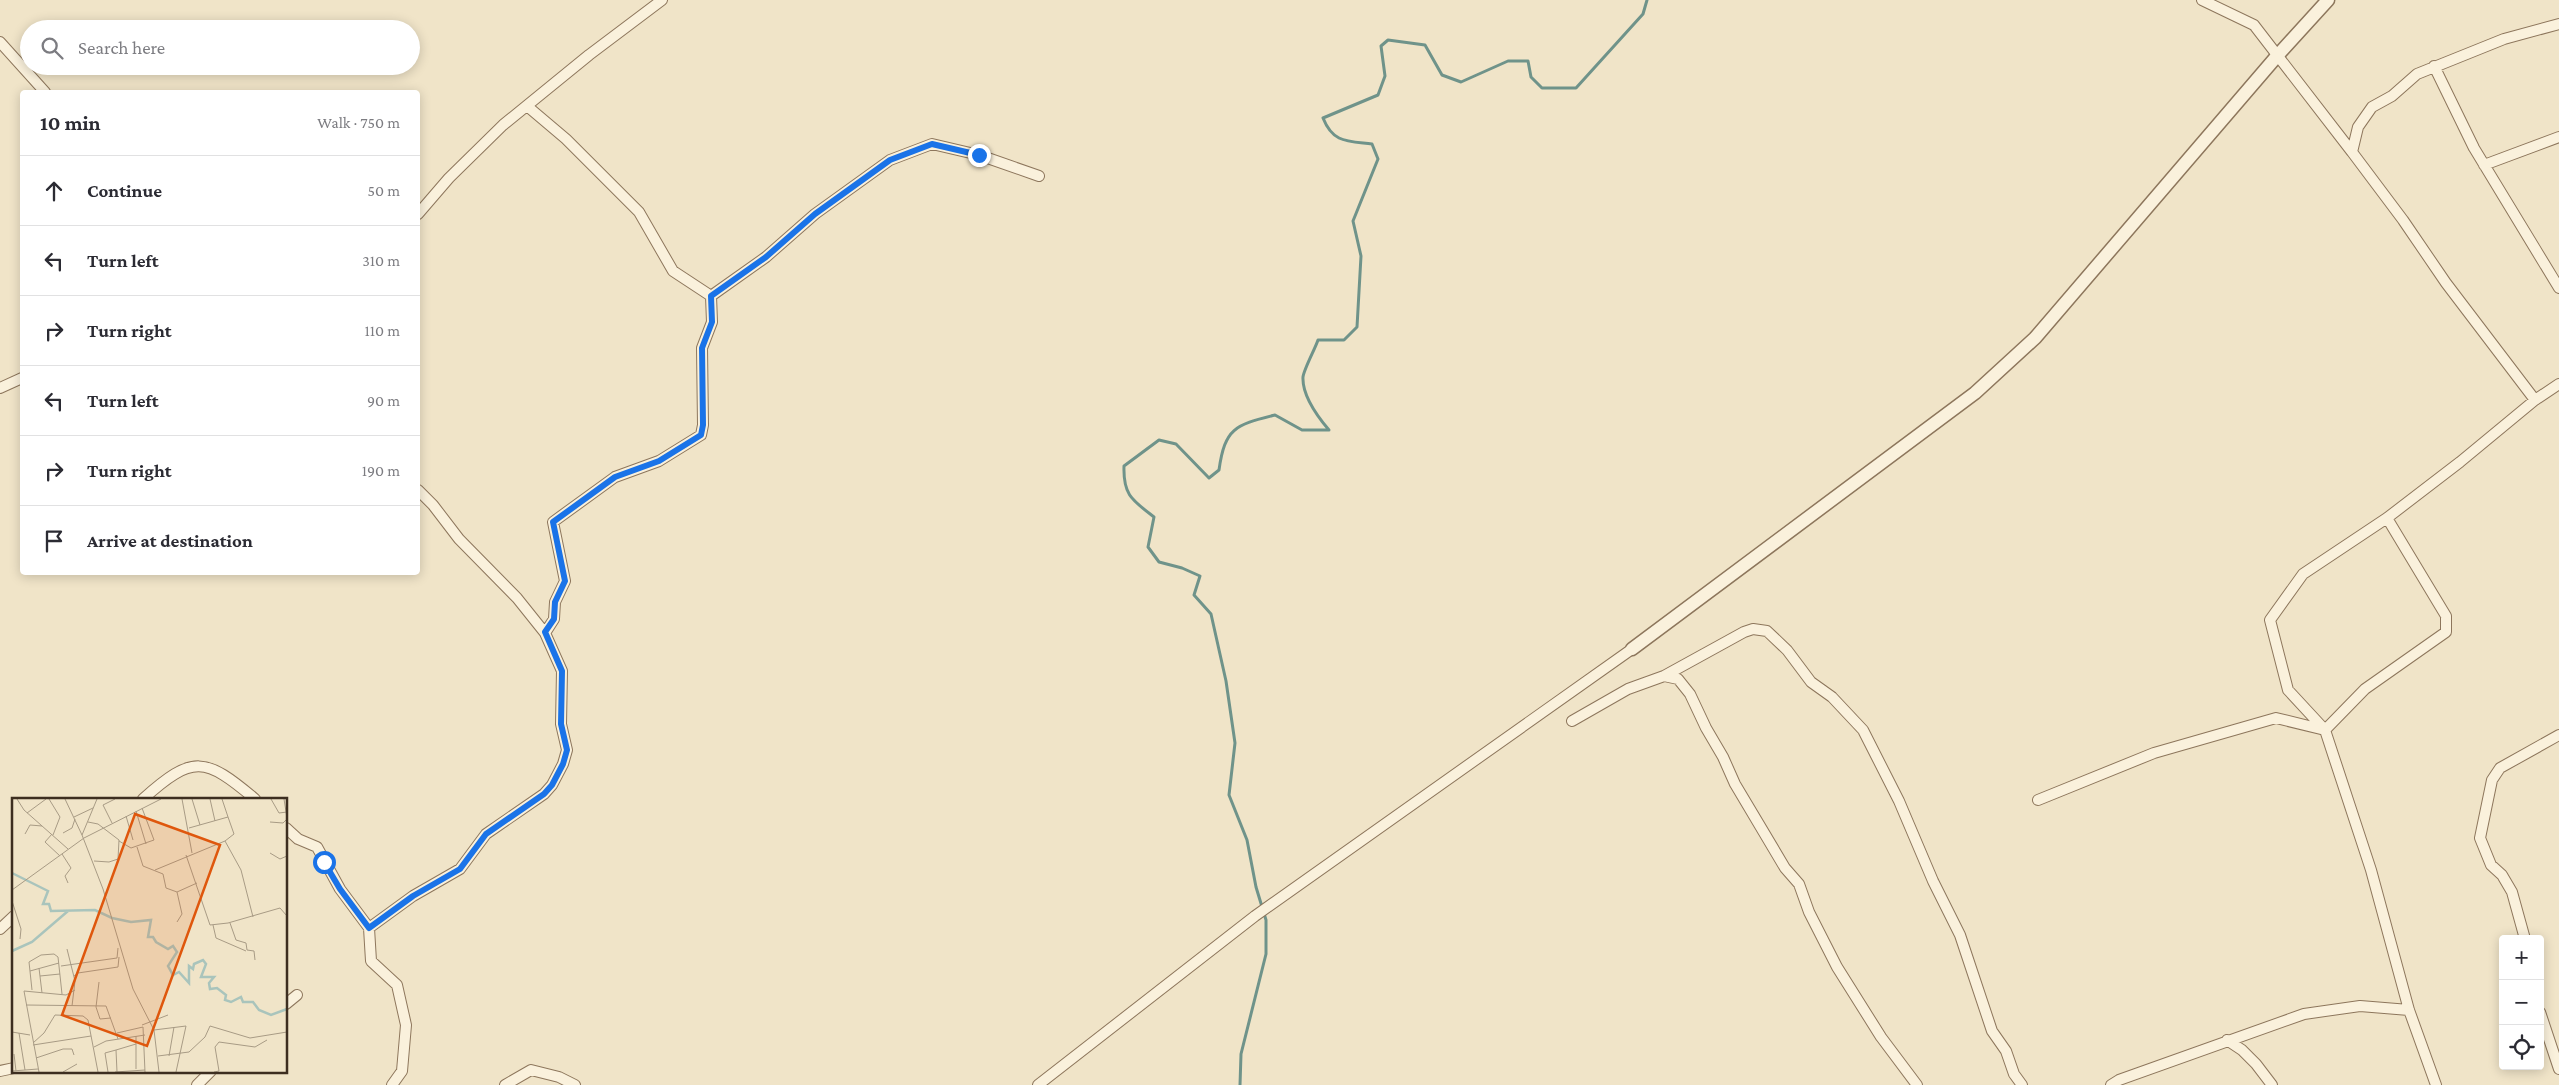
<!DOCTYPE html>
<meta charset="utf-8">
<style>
body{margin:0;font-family:"Crimson Pro",serif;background:#f7f7f7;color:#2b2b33}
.controls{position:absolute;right:15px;bottom:15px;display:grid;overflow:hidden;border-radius:5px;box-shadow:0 2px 12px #0003}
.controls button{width:45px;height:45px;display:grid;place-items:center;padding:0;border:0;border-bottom:1px solid #e1e1e2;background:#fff;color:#2b2b33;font:25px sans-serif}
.stop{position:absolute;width:15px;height:15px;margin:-11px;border:4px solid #1a73e8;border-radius:50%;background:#fff}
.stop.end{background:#1a73e8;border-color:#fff;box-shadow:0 1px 5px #0008}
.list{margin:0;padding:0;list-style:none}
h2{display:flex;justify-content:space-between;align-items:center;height:65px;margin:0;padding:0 20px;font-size:21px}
h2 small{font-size:16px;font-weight:400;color:#7c7c81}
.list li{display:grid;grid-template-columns:32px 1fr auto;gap:15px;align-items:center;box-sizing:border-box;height:70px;padding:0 20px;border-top:1px solid #e1e1e2}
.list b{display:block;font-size:19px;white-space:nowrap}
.list em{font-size:16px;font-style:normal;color:#7c7c81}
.icon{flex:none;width:28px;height:28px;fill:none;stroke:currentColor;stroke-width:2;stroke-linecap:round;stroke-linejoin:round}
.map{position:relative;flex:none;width:2559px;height:1085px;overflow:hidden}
.search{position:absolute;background:#fff;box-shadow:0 2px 12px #0003;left:20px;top:20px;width:400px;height:55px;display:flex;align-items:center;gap:12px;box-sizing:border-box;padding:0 18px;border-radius:28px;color:#7c7c81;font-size:19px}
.panel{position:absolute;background:#fff;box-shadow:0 2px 12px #0003;left:20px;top:90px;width:400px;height:485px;border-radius:5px}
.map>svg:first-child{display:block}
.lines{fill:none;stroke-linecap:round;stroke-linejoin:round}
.stream{stroke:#6f938a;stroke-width:3}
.minor-casing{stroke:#8d765c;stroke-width:12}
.tertiary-casing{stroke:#8d765c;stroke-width:15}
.minor{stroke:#faf1dc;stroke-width:10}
.tertiary{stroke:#faf1dc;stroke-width:12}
.route{stroke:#1a73e8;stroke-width:6}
.inset-river{fill:none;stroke:#a9c4bc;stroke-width:2.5}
.inset-road{fill:none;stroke:#a89b85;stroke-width:1}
.view{fill:#df570d;fill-opacity:0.15;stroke:#df570d;stroke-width:2.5}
.inset-edge{fill:none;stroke:#3d2e20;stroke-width:2.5}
</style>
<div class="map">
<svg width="2559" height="1085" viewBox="0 0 2559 1085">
<rect width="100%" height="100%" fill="#f0e4c8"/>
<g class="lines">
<path class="stream" d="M1240,1085L1241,1054L1266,954V920L1256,887L1247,840L1229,795L1235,743L1226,681L1211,614L1194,595L1200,576L1182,568L1159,562L1148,547L1154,517C1132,500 1123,495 1124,466L1159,440L1176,444L1209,478L1219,470C1225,427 1236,425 1275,415L1302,430H1329C1318,417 1302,396 1303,377C1304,369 1315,349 1318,340H1344L1357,327L1361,256L1353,221L1378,159L1372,144C1347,141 1333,143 1323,118L1378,95L1385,76L1381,46L1388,40L1425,45L1442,75L1461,82L1508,61H1528L1531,77L1542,88H1576L1643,14L1647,0"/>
<g class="minor-casing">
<path id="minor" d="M2202,0L2254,25L2352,152
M0,42L45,92
M2434,66L2474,148L2559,288
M527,106L566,139L639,212L673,271L711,296
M2484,165L2559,137
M418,214L449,178L503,125L589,55L662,0
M0,388L22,378
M2535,400L2446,283L2403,220L2352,152L2358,127L2372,107L2392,96L2417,74L2504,39L2559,24
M418,490L433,505L459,539L517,598L545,633
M1664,676L1744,632L1753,629L1767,631L1787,650L1811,682L1832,697L1863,730L1899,801L1933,881L1960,935L1992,1031L2006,1051L2014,1074L2022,1085
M1572,721L1628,689L1664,676L1678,679L1690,694L1706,728L1723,757L1735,784L1785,868L1799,884L1809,912L1837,967L1881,1037L1917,1085
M143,799C193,754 205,757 255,799
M2038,800L2154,753L2276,718L2325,730L2365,689L2446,632V616L2387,518
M286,828L298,839L317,847L340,889L369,928L371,961L397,985L406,1025L402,1071L392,1085
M369,928L413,896L460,869L486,834L544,794L552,785L563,764L567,750L561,724L562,671L545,633L554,619L555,602L565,581L553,522L615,477L659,461L701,435L703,425L702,348L712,322L711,296L766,257L815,214L890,160L932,144L979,155L1039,176
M0,929L14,916
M2525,939L2512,892L2502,875L2491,865L2480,838L2492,780L2500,768L2559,735
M286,1004L297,995
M2540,1012L2559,1069
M2227,1040L2242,1050L2256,1064L2272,1085
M0,1071L14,1068
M197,1085L211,1071
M505,1085L531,1070L559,1077L575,1085
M1038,1085L1255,916L1632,649
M2111,1085L2119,1080L2304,1014L2360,1006L2409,1010
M2436,1085L2409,1010L2371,870L2325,730L2288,690L2270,620L2303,574L2387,518L2460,462L2535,400L2559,384"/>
</g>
<g class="tertiary-casing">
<path id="tertiary" d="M1632,649L1975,393L2035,338L2277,56L2328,0"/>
</g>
<use href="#minor" class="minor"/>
<use href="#tertiary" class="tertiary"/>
</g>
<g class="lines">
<path class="route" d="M324,862L340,889L369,928L413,896L460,869L486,834L544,794L552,785L563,764L567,750L561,724L562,671L545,632L554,619L555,602L565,581L553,522L615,477L659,461L701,435L703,425L702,348L712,322L711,296L766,257L815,214L890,160L932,144L979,155"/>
</g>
<g transform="translate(12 798)">
<rect width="275" height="275" fill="#f0e4c8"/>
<path class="inset-river" d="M0,75L36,93L31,106H37L39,113L83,112L100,120L119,124L139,122L136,139H141L144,144L156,151L161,148L165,154L156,168L161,177L167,174L177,185V168L181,171L182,166L191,162L194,166L189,179H202L197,185L198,191L205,190L214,197L213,202L219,204L229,199L231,204H241L247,212L259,217L275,211M0,153L20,144L56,113"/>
<path class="inset-road" d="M5,1L12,12L56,51M37,1L48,19L41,37M53,1L70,37M85,1L70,37L91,91L121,191L142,232L147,274M170,1L180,55M180,1L188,27M198,1L203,23M210,1L216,19M259,1L267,15L275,14M272,1L275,20M124,13L134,46M15,15L34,1M114,18L121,42M62,19L81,10M76,24L86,26L107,42L106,61L97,64L82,63M258,24L271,25L275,21M100,25L91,7L103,1M51,35L60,30L63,21M13,36L18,27L30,28M40,36L33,44L48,58M107,43L119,50L142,42L130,10M213,43L229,72L241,119M125,49L131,68L151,76L154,90L165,94L170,116L165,124M258,55L268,61L275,58M50,56L59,70L53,78L56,85M174,57L198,127L216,125L268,110L275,118M143,72L213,43L222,36L216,19L177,30M0,92L72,40L149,1M165,94L185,85M0,103L9,131L8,141M218,125L224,142L234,145L235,152L242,153L243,162M201,127L204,140L234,153M55,151L63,183L60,208M49,168L105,160L106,150M27,170L30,195M18,173L47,165M28,178L48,176M62,178L66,175L106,169L107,159M87,184L84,209L88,221L99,220M20,192L17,164L29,157L42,156L46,159L50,196M14,207L94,208L106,241M130,227L156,217M142,232L174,228L164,274M0,234L18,237M7,235L13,272M105,235L131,229L133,274M21,245L32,235L43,217L71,218L76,222L86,274M21,247L79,238M82,249L94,243L133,237M2,256L4,273M146,258L177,254L193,239L198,228L238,240L275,234M157,258L162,229M24,260L51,251H60L62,257M124,271V238M0,273L26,271M27,274L12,193L54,197L63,192M51,274L65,266M96,274L93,255L104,252M103,274L133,272M105,274L104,252L124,246M202,274L207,273L203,249L207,244L243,249L255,242"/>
<path class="view" d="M123,16L208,47L135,248L50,217Z"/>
<rect width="275" height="275" class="inset-edge"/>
</g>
</svg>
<div class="controls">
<button>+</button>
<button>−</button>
<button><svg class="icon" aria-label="locate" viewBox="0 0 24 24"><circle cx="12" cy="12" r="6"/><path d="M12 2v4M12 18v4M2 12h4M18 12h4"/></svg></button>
</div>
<div class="stop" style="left:324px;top:862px"></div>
<div class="stop end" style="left:979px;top:155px"></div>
<div class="search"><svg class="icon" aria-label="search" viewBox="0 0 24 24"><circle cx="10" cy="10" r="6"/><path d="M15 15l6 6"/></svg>Search here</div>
<section class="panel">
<h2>10 min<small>Walk · 750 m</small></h2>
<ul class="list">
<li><svg class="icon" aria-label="ahead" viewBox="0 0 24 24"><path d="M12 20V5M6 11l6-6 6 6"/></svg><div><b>Continue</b></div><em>50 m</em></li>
<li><svg class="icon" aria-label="left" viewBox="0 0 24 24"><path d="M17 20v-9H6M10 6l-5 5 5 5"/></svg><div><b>Turn left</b></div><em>310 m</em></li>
<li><svg class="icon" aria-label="right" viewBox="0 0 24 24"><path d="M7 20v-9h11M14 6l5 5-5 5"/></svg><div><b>Turn right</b></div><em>110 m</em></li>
<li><svg class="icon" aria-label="left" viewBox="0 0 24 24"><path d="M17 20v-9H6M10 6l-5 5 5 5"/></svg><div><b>Turn left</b></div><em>90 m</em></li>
<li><svg class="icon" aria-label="right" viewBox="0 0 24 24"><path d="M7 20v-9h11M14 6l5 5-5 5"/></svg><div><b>Turn right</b></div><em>190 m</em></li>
<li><svg class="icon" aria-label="arrive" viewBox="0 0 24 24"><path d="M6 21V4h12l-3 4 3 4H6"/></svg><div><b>Arrive at destination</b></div></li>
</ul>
</section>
</div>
